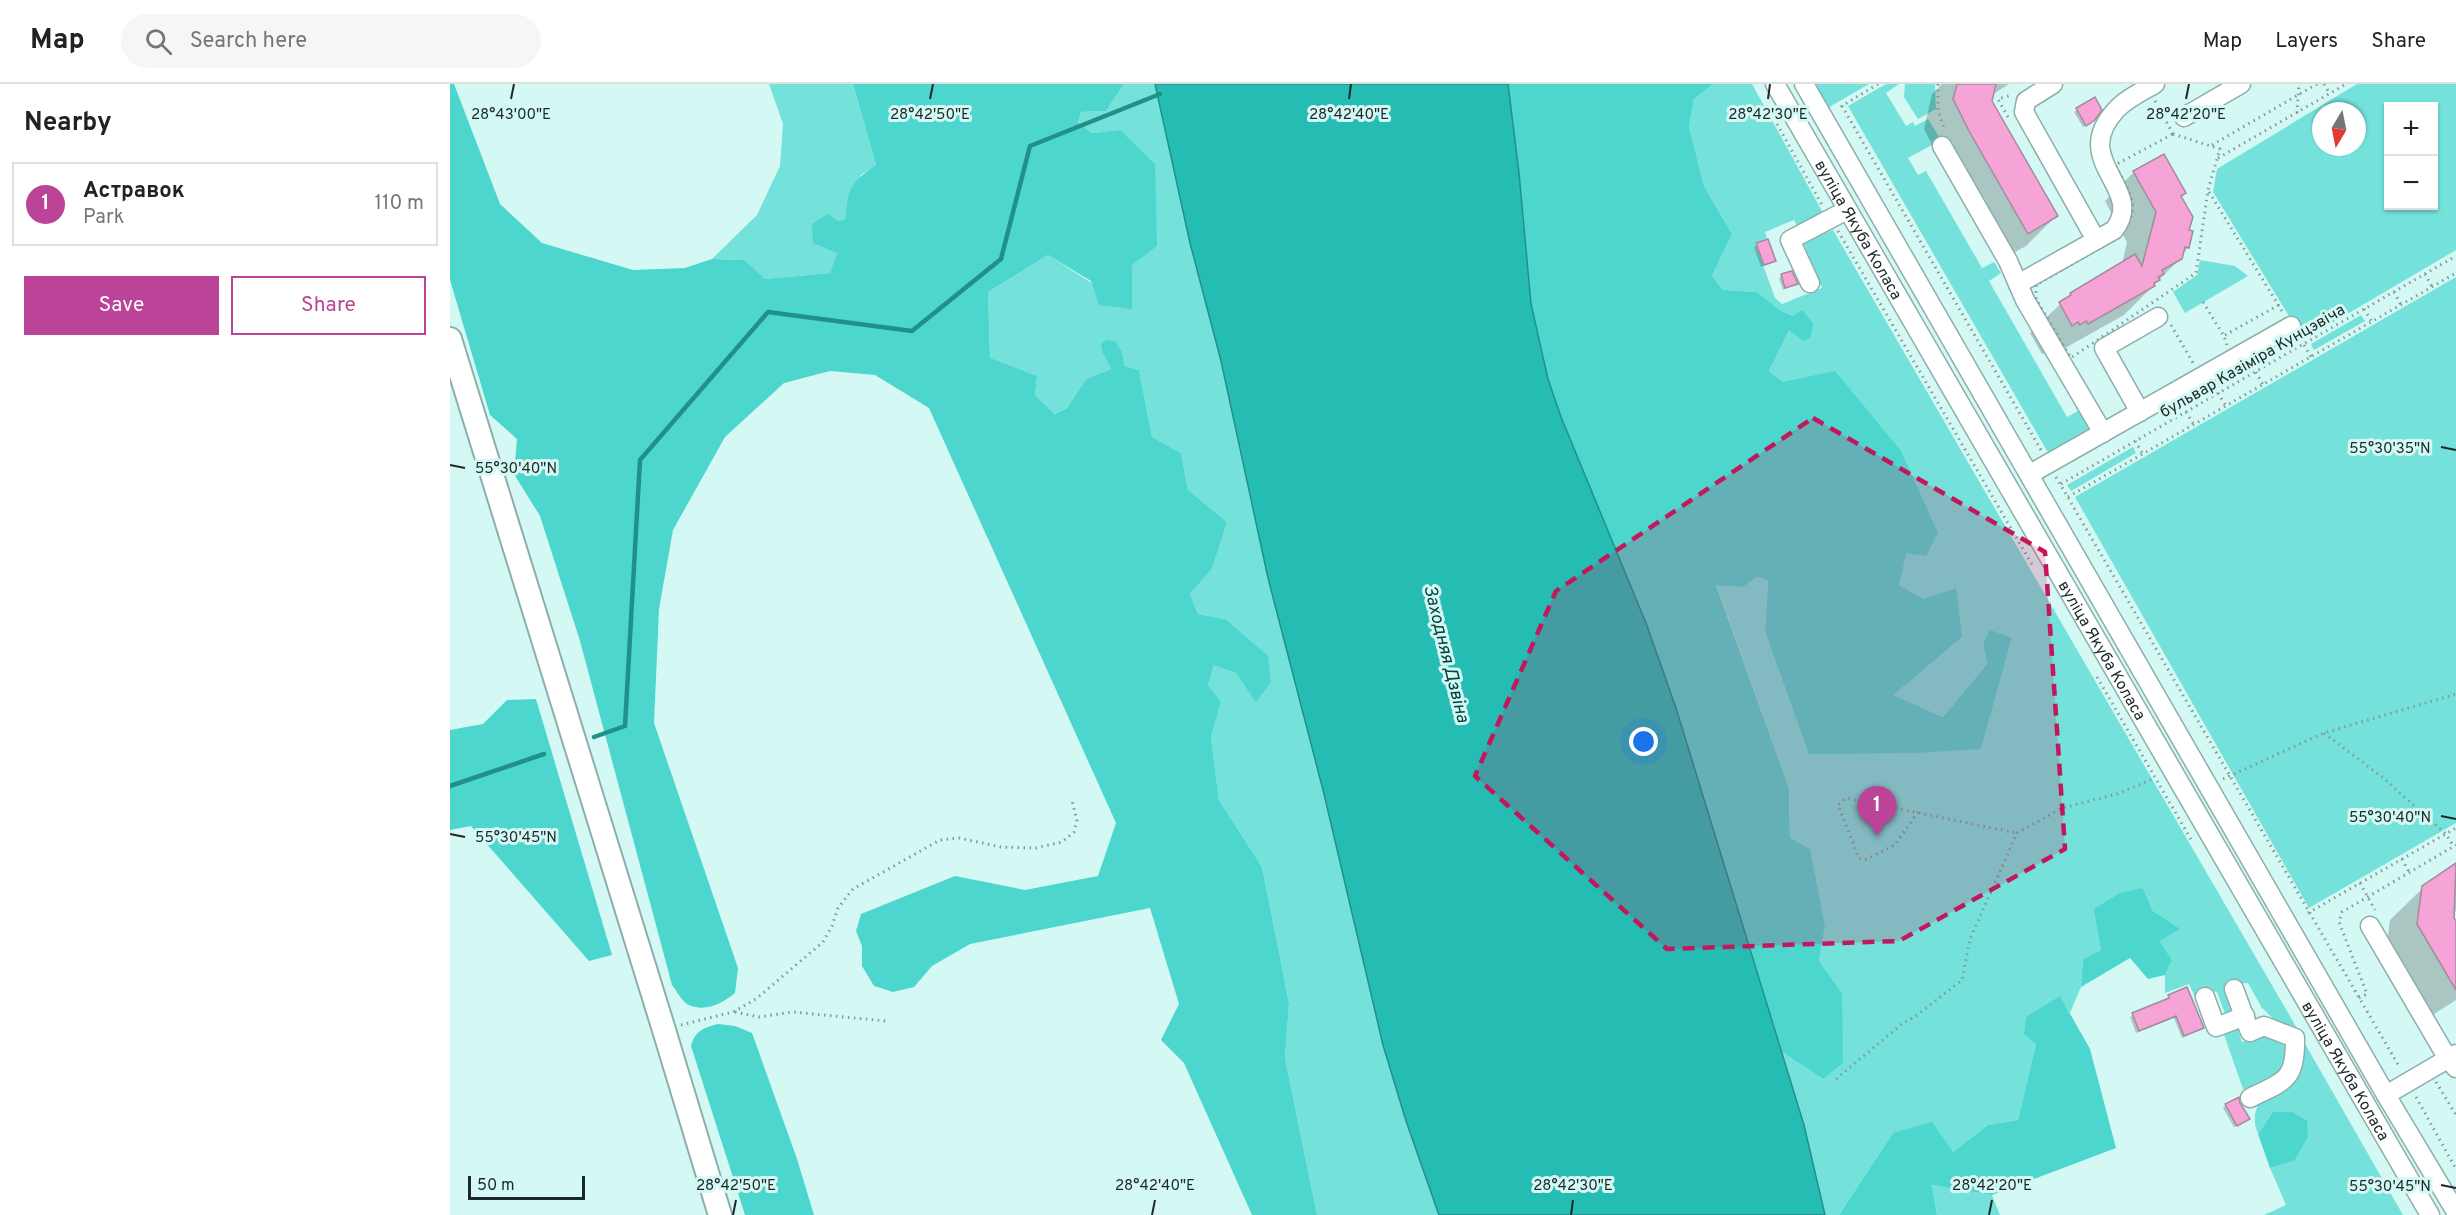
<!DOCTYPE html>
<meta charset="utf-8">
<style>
body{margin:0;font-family:Overpass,sans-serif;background:#f6f6f6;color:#222}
.controls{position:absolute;right:18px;top:18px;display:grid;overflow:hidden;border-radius:0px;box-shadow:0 2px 4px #0004}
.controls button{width:54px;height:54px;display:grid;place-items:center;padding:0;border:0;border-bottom:2px solid #e0e0e0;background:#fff;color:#222;font:30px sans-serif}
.compass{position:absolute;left:1862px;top:18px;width:54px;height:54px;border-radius:50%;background:#fff;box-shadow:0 2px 4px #0004;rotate:190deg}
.scale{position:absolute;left:18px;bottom:15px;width:117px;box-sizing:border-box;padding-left:6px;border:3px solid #1c2928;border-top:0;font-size:16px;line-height:21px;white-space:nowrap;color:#1c2928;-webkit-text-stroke:4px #d4f8f4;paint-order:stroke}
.you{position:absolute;left:1194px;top:658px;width:21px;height:21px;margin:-15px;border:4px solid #fff;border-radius:50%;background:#1a73e8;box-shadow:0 0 0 9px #1a73e833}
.badge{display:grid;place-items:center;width:39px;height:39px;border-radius:50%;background:#bb4398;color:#fff;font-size:20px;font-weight:700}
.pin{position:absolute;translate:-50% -50px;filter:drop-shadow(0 2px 3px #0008)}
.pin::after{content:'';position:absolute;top:32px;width:21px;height:18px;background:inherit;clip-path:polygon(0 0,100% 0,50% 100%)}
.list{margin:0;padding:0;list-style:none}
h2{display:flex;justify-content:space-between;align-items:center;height:78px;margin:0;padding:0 24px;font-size:26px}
h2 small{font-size:20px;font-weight:400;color:#767676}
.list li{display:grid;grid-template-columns:39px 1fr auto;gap:18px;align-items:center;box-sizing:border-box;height:84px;margin:0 12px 12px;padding:0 12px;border:2px solid #e0e0e0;border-radius:0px}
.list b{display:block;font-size:22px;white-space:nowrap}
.list p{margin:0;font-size:20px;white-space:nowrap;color:#767676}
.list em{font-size:20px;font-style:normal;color:#767676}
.actions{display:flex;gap:12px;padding:18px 24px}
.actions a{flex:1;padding:14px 0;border:2px solid #bb4398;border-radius:0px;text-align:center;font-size:21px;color:#bb4398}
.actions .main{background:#bb4398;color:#fff}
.icon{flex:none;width:33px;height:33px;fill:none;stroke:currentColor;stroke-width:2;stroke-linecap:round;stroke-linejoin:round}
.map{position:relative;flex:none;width:2006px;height:1131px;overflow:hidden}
header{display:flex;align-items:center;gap:36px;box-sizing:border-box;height:84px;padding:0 30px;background:#fff;border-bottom:2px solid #e0e0e0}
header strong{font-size:28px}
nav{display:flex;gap:33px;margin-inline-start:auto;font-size:21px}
.search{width:420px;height:54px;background:#f6f6f6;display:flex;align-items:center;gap:15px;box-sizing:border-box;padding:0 21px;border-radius:33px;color:#767676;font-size:22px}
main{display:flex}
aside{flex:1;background:#fff}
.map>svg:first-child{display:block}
.green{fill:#74e2da;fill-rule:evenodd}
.forest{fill:#4cd6ce}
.water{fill:#25bcb4;stroke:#22908a;stroke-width:1.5}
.shadow{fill:#0003}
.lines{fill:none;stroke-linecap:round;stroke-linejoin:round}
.stream{stroke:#22908a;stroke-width:4.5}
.building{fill:#f6a3d8;stroke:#a38b9a;stroke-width:1.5}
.minor-casing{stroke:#8dafac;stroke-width:21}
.major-casing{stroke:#8dafac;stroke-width:26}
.path{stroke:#819b98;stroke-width:3;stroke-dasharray:1.5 4.5;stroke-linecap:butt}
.minor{stroke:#fff;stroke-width:18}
.major{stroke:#fff;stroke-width:22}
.marked{fill:#c2185b;fill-opacity:0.2;stroke:#c2185b;stroke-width:4.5;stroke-dasharray:12 8;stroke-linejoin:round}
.ticks{fill:none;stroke:#1c2928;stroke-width:2}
.labels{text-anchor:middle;stroke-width:6;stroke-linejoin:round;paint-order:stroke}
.street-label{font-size:16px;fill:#1c2928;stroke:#d4f8f4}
.water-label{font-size:18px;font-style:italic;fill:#024340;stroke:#d4f8f4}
.ticks-label{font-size:15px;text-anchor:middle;fill:#1c2928;stroke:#d4f8f4;stroke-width:6;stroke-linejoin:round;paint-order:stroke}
</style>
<header>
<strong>Map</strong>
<div class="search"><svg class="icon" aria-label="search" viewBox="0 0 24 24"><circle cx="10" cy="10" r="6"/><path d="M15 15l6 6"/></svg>Search here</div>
<nav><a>Map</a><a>Layers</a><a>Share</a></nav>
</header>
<main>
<aside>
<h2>Nearby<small></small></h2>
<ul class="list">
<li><span class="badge">1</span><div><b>Астравок</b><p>Park</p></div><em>110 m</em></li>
</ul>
<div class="actions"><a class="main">Save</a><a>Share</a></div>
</aside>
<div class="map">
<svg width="2006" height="1131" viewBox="0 0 2006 1131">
<rect width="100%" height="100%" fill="#d4f8f4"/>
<path class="green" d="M319,0H403L426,81L411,91L396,135L388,137L387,169L380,189L315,195L293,176L262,175L307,131L330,82L333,40Z
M674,0H705L740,159L771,277L818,494L874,710L933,961L956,1037L989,1131H867L835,974L839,919L812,783L769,716L761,653L771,618L758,601L764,580L786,589L775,535L748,530L740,510L762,485L777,438L738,406L731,369L702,353L689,286L675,282L672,268L653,270L661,285L636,295L617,324L603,330L585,311L587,292L540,275L538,208L598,171L682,225V181L670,46L642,49L628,40L631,28L656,27Z
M1263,0H1302L1373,129L1348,144L1344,136L1315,148L1317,154L1305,159L1325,214L1332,220L1372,204L1353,158L1383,146L1848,946L1832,943L1812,924L1798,899L1783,900L1775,905L1783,929L1776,932L1767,908L1760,907L1745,913L1739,900L1715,909V891L1722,876L1708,857L1729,845L1703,827L1693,804L1652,866L1633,875L1631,903L1620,929L1610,913L1586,960L1568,1036L1538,1041L1503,1068L1443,1049L1389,1131H1375L1354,1041L1332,968L1373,995L1392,909L1369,877L1375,843L1340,754L1339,704L1266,500L1293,503L1307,493L1318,497L1315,547L1531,665L1562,554L1533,560L1537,580L1493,633L1442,611L1474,515L1449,501L1457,469L1333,298L1319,287L1339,246L1343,232L1328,226L1307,208L1273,206L1262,192L1282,150L1254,102L1239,42L1244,15Z
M1362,0H1419L1376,25Z
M1436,0H1449L1436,9L1456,42L1463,38L1465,42L1478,35L1491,56L1458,74L1468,91L1476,87L1532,184L1544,178L1551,189L1539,197L1617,333L1628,327L1636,329L1640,337L1638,350L1600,372L1398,22Z
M1455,0H1485L1486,25L1468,35L1454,13Z
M1907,0H2006V166L1860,252L1850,250L1763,108L1767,85ZM1938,22H1984V122H1938ZM1871,27H1907V63H1871Z
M1750,176L1785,182L1798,192L1735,229L1723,208L1747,191Z
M2006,193V739L1859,824L1625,413Z
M1911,231L1915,237L1864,266L1861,260Z
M1683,363L1686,369L1621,407L1617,401Z
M1786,940L1792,958C1811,951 1819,951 1837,961V987L1816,1001L1793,1005L1772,945Z
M1854,958L1953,1131H1814L1836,1121L1820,1084L1844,1077L1823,1028L1808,1050C1793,1015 1835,997 1850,971C1852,968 1853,962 1854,958Z
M1482,1101L1542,1111L1550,1131H1487Z"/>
<path class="forest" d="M0,0H4L50,120L92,159L183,186L235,184L262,175L294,176L315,195L380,189L387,169L363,159L362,140L378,130L388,137L396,135C397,105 401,98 426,81L403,0H674L656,27L631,28L628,39L642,49L670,46L705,80L707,162L682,181V225L649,221L641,197L598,171L538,208L540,274L587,292L585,311L604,330L617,324L636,295L661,285L653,270L651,260L657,256L665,257L672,268L675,282L689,286L702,353L731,369L738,406L777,438L762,485L740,510L748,530L775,535L818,572L821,598L806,618L786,589L764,581L758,601L771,618L761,653L769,716L812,783L839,919L835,974L867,1131H802L734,979L711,956L729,920L700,824L520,860L482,882L464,903L443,908L424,902L412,882V862L406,847L411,830L505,792L575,806L648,792L666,739L479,324L425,291L380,287L334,299L275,353L223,446L209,525L204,639L288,884L285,909C272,920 254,929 237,920C231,916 226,906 222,901L130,557L90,432L64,390L67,355L40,331L0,196Z
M1058,0H1263L1244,15L1239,42L1254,102L1282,150L1262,192L1273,206L1307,208L1329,226L1343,232L1352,226L1363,239L1361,253L1354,257L1339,246L1319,287L1333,298L1385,287L1451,367L1488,449L1476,472L1457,469L1449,501L1474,515L1506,504L1512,553L1443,611L1493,633L1537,580L1533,560L1540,546L1562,554L1531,665L1464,669L1359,670L1315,547L1318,497L1307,493L1293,503L1266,501L1339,704L1340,754L1360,765L1375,843L1369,877L1392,909L1393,979L1373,995L1332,968L1226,624L1196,539L1111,333L1098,295L1081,220L1069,89Z
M86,615L162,871L139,877L21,742L0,746V646L33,640L57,616Z
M1693,804L1703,827L1730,845L1709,857L1722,876L1715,891L1698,895L1680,874L1631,903L1633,875L1651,866L1644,825L1670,809Z
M1610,912L1640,965L1666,1064L1542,1111L1482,1101L1487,1131H1389L1443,1049L1482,1038L1503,1068L1538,1041L1568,1036L1586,960L1574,950L1576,933Z
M268,940L285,942L302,949L347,1075L364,1131H295L241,962C245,947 253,944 268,940Z
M1823,1028H1842L1857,1037L1858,1053L1844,1077L1820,1084L1808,1050Z"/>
<path class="water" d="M705,0H1058L1069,89L1081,220L1098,295L1111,333L1196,539L1226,624L1354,1041L1375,1131H989L956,1037L933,961L874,710L818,494L771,277L740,159Z"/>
<path class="shadow" d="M1492,0H1559L1542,11L1540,17L1606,132L1576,162L1547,178L1490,77L1474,45L1482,10Z
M1644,15L1641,39L1633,43L1624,28Z
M1684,88L1730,113L1737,147L1738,163L1730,175L1674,231L1608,268L1607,266L1592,270L1580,249L1621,210L1672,180L1677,158L1655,117Z
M1307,161L1325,177L1322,179L1311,183L1304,163Z
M1341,188L1346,200L1333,206L1329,194Z
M2006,782V827L2002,829L2006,841V916L1973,937L1935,873L1940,836L1973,804Z
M1719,912L1752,944L1732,954L1724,934L1686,949L1680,933L1717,916Z
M1776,1021L1796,1037L1784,1043L1773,1024Z"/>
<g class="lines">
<path class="stream" d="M144,653L175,642L190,376L318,228L462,247L551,175L580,62L710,10
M0,702L94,670"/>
</g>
<path class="building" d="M1507,0H1546L1542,17L1608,132L1578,150L1519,47L1503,15Z
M1645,13L1652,26L1645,36L1636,42L1626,24Z
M1714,70L1736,109L1731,112L1743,133L1739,146L1743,147L1739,164L1735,163L1732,175L1712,186L1714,190L1708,193L1710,196L1704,199L1705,202L1638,240L1636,237L1630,241L1628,238L1622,242L1609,218L1621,211L1620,209L1685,170L1692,182L1706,128L1683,87Z
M1318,155L1326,177L1314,181L1306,159Z
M1342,187L1348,200L1335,204L1331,190Z
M2006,779L2004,834L2006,837V906L1967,840L1972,802Z
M1737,903L1754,944L1734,952L1726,932L1689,947L1682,929L1719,914L1718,911Z
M1789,1013L1790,1019L1800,1035L1787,1042L1775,1020Z"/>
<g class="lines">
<g class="minor-casing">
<g id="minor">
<path id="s1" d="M1325,0L1980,1131"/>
<path d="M1354,0L1936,1011L2006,1128"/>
<path d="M1603,0L1576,17L1574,28L1646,156"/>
<path d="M1734,33L1791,0"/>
<path d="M1492,62L1558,177L1575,216L1653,349"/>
<path d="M1360,199L1340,156L1397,126"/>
<path d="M1568,200L1664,146C1697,104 1618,78 1666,26C1676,15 1691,8 1705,0"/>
<path d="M1690,328L1654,264L1708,233"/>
<path d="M1580,390L1841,242"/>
<path d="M1920,842L1998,975L2006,984"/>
<path d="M1784,905L1800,948L1814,942L1845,954C1846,997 1834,997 1800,1014"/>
<path d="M1755,913L1766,943L1795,932"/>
<path d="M1936,1011L2006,970"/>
</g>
</g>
<g class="major-casing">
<path id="major" d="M0,255L214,946L270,1131"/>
</g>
<path class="path" d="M1428,0L1392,22L1591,366
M1488,0V26L1495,47
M1874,0L1880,10
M1705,17L1723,50
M1847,29L1849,0
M1558,33L1548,15L1562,11
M1327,40L1372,121
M1723,50L1770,65L1758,106L1746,189L1621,274L1586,215V201L1668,153C1693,126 1681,110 1665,81Z
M1762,61L1867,0
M1768,74L1896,0
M1759,108L1832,227
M1388,147L1584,484
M1975,190L1982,203
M1944,208L1951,221
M1753,218L1774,252L1777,261
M1914,225L1922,238
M1721,241L1743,279
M1775,251L1829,221
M1854,261L1861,273
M1806,288L1813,301
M1768,309L1776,322
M1736,328L1744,341
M1685,357L1693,370
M1606,393L1950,984
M1611,400L2006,172
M1618,413L2006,189
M1647,593L1743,759
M1874,649L1932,693L1996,750L2004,763
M1773,695L1874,649L2006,610
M1468,728L1445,761L1415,776L1409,774L1388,721L1396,714L1567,749
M1952,775L1959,788
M1910,799L1925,826
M1858,829L2006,744
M1909,914L1917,910L1889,838L1892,828L2006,761
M285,928L309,933L342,928L436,937
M231,941L283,928L306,915L373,858L382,842L388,824L403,805L490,756L509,754L551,763L586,764L612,758L624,748L627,737L622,716
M1386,995L1453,939L1466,932L1512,896L1520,855L1567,749L1612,724L1667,710L1705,694
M1986,998L2006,1031
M1966,1013L2006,1085"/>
<use href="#minor" class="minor"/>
<use href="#major" class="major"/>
</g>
<path class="marked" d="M1363,334L1595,468L1615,765L1449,857L1217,865L1025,692L1106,507Z"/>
<path class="ticks" d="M61,15L64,0M480,15L483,0M899,15L901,0M1318,15L1320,0M1736,15L1739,0M1991,363L2006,366M0,381L15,384M1991,732L2006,735M0,750L15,753M1991,1101L2006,1104M283,1131L286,1116M702,1131L705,1116M1121,1131L1123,1116M1539,1131L1542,1116"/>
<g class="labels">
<g class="street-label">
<text dy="6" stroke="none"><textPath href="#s1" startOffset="168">вуліца Якуба Коласа</textPath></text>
<text transform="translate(1802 276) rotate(-30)" y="6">бульвар Казіміра Кунцэвіча</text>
<text dy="6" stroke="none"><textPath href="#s1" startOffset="654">вуліца Якуба Коласа</textPath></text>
<text dy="6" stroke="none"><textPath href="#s1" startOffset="1140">вуліца Якуба Коласа</textPath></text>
</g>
<g class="water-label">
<text transform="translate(997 570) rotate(76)" y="6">Заходняя Дзвіна</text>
</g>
</g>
<g class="ticks-label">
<text x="61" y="35">28°43'00"E</text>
<text x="480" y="35">28°42'50"E</text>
<text x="899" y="35">28°42'40"E</text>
<text x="1318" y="35">28°42'30"E</text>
<text x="1736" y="35">28°42'20"E</text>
<text x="1940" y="369">55°30'35"N</text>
<text x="66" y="389">55°30'40"N</text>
<text x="1940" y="738">55°30'40"N</text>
<text x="66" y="758">55°30'45"N</text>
<text x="286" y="1106">28°42'50"E</text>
<text x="705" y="1106">28°42'40"E</text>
<text x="1123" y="1106">28°42'30"E</text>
<text x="1542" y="1106">28°42'20"E</text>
<text x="1940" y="1107">55°30'45"N</text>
</g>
</svg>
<div class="controls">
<button>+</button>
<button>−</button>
</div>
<svg class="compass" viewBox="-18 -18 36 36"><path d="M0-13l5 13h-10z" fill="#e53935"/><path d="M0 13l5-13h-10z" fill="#767676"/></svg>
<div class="scale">50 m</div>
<div class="you"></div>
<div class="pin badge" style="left:1427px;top:752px">1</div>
</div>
</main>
